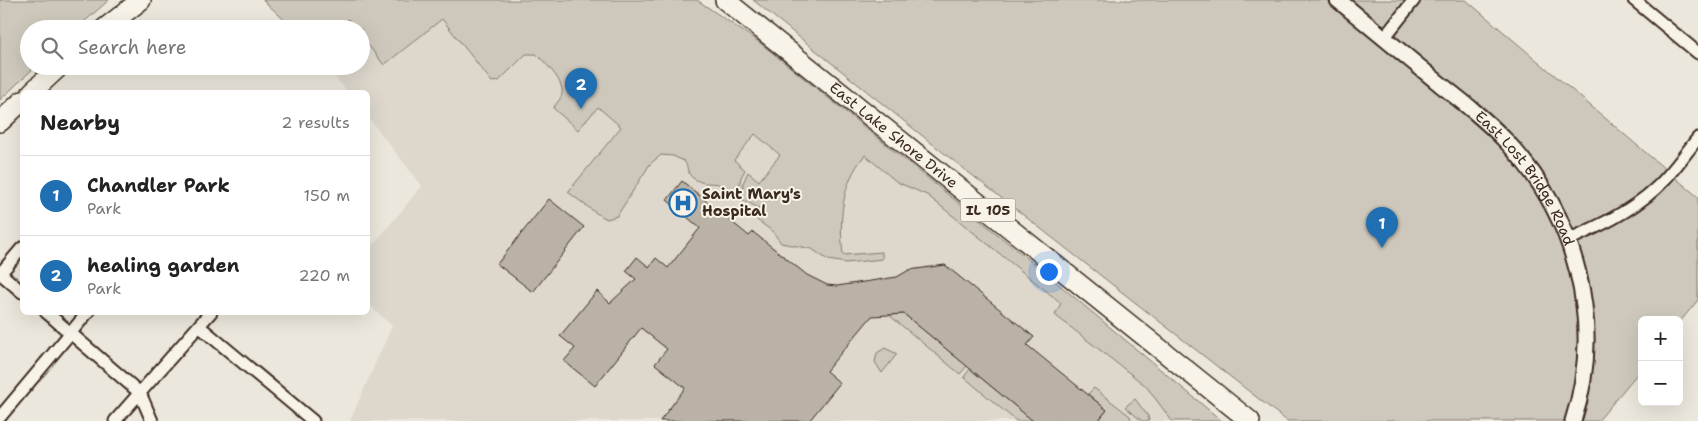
<!DOCTYPE html>
<meta charset="utf-8">
<style>
body{margin:0;font-family:"Shantell Sans",sans-serif;background:#f2f2f2;color:#222}
.controls{position:absolute;right:15px;bottom:15px;display:grid;overflow:hidden;border-radius:8px;box-shadow:0 5px 20px #0002}
.controls button{width:45px;height:45px;display:grid;place-items:center;padding:0;border:0;border-bottom:1px solid #e0e0e0;background:#fff;color:#222;font:25px sans-serif}
.you{position:absolute;left:1048px;top:271px;width:18px;height:18px;margin:-12px;border:4px solid #fff;border-radius:50%;background:#1a73e8;box-shadow:0 0 0 8px #1a73e833}
.badge{display:grid;place-items:center;width:32px;height:32px;border-radius:50%;background:#1f6fb2;color:#fff;font-size:16px;font-weight:700}
.pin{position:absolute;translate:-50% -41px;filter:drop-shadow(0 1px 2px #0008)}
.pin::after{content:'';position:absolute;top:26px;width:18px;height:15px;background:inherit;clip-path:polygon(0 0,100% 0,50% 100%)}
.list{margin:0;padding:0;list-style:none}
h2{display:flex;justify-content:space-between;align-items:center;height:65px;margin:0;padding:0 20px;font-size:21px}
h2 small{font-size:16px;font-weight:400;color:#767676}
.list li{display:grid;grid-template-columns:32px 1fr auto;gap:15px;align-items:center;box-sizing:border-box;height:80px;padding:0 20px;border-top:1px solid #e0e0e0}
.list b{display:block;font-size:19px;white-space:nowrap}
.list p{margin:0;font-size:16px;white-space:nowrap;color:#767676}
.list em{font-size:16px;font-style:normal;color:#767676}
.icon{flex:none;width:28px;height:28px;fill:none;stroke:currentColor;stroke-width:2;stroke-linecap:round;stroke-linejoin:round}
.map{position:relative;flex:none;width:1698px;height:421px;overflow:hidden}
.search{position:absolute;background:#fff;box-shadow:0 5px 20px #0002;left:20px;top:20px;width:350px;height:55px;display:flex;align-items:center;gap:12px;box-sizing:border-box;padding:0 18px;border-radius:28px;color:#767676;font-size:19px}
.panel{position:absolute;background:#fff;box-shadow:0 5px 20px #0002;left:20px;top:90px;width:350px;height:225px;border-radius:8px}
.map>svg:first-child{display:block}
.built{fill:#ddd7cc}
.green{fill:#cec8bc;stroke:#84796d}
.building{fill:#bab2a7;stroke:#3b2a1e}
.lines{fill:none;stroke-linecap:round;stroke-linejoin:round}
.minor-casing{stroke:#3b2a1e;stroke-width:15}
.tertiary-casing{stroke:#3b2a1e;stroke-width:19}
.primary-casing{stroke:#3b2a1e;stroke-width:22}
.minor{stroke:#f7f3e8;stroke-width:11}
.tertiary{stroke:#f7f3e8;stroke-width:15}
.primary{stroke:#f7f3e8;stroke-width:19}
.labels{text-anchor:middle;stroke-width:4;stroke-linejoin:round;paint-order:stroke}
.shield{fill:#f7f3e8;stroke:#73665b;stroke-width:1}
.shield-label{font-size:14px;font-weight:bold;fill:#3b2a1e}
.street-label{font-size:15px;fill:#3b2a1e;stroke:#f7f3e8}
.poi-label{font-size:15px;font-weight:bold;fill:#3b2a1e;stroke:#f7f3e8;text-anchor:start}
</style>
<div class="map">
<svg width="1698" height="421" viewBox="0 0 1698 421">
<rect width="100%" height="100%" fill="#ece7dc"/>
<filter id="ink" filterUnits="userSpaceOnUse"><feTurbulence type="fractalNoise" baseFrequency=".02" numOctaves="2"/><feDisplacementMap in="SourceGraphic" scale="10" xChannelSelector="R" yChannelSelector="G"/><feConvolveMatrix kernelMatrix="1 2 1 2 8 2 1 2 1" color-interpolation-filters="sRGB"/></filter>
<g filter="url(#ink)">
<path class="built" d="M263,0H697L759,42L1044,272L1222,421H350L392,326L368,304V251L422,186L368,117V92H348L326,66H361V29H294Z"/>
<path class="green" d="M0,0H109L76,29H29V66H36L0,100Z
M263,0H697L759,42L1044,272L1222,421H1172L1146,386L1055,315L1061,303L927,195L897,182L865,155C841,183 839,220 843,255L882,252V259L846,263L828,260L812,249L781,243L772,231L757,220L759,208L743,200V183L748,172L759,181L780,155L755,134L734,160L745,170L741,177L738,193H733C715,176 709,189 693,178C686,173 689,167 684,161L673,156L661,155L650,164L617,216L607,219L596,213L568,192L621,127L598,107L578,130L553,108C556,104 561,99 562,94C564,80 545,63 536,54H526L499,81L492,82L442,19L384,65L361,36V29H355L348,19L336,29H294Z
M753,0H1466L1698,197V300L1679,323V320H1642V368L1598,421H1287L940,150Z
M904,314L967,366L960,374L889,315Z
M885,348L897,354L882,373L875,362L877,353Z
M970,369L1033,421H1016L964,377Z
M1094,388L1130,416L1131,421H1098L1107,410L1088,394Z
M1135,399L1148,416L1149,421H1142L1125,407Z"/>
<path class="building" d="M682,181L749,236L753,232L807,275L827,285L837,286L897,277L909,270L945,265L1034,337L1027,345L1107,410L1098,421H1033L904,314L872,316L826,371L840,383L809,421H660L685,388L655,364L667,349L641,328L595,386L564,361L575,348L560,336L597,291L610,303L636,279L626,271L637,257L649,267L656,258L668,268L700,228L667,200Z
M549,199L584,227L533,292L497,264Z"/>
<g class="lines">
<g class="minor-casing">
<path id="minor" d="M1634,0L1698,53
M1384,38L1414,0
M1568,240C1599,226 1630,212 1655,189C1671,175 1684,155 1698,138
M0,273L22,292
M0,274L22,248
M46,312L140,393L152,421
M199,326L313,421
M0,417L88,312
M115,421L211,312"/>
</g>
<g class="tertiary-casing">
<g id="tertiary">
<path id="s1" d="M1338,0C1372,28 1406,56 1440,84C1463,102 1486,120 1506,141C1576,215 1605,323 1573,421"/>
</g>
</g>
<g class="primary-casing">
<g id="primary">
<path id="s2" d="M725,0L1250,421"/>
<path d="M104,29L141,0"/>
<path d="M32,92L60,66"/>
<path d="M0,122L22,101"/>
</g>
</g>
<use href="#minor" class="minor"/>
<use href="#tertiary" class="tertiary"/>
<use href="#primary" class="primary"/>
</g>
</g>
<defs>
<g id="hospital-ring" transform="scale(1.4375)"><circle r="9.5" fill="#f7f3e8" stroke="#1f6fb2" stroke-width="1.5"/><path d="M-5-5h3v3.5h4V-5h3V5h-3V1.5h-4V5h-3Z" fill="#1f6fb2"/></g>
</defs>
<g fill-rule="evenodd">
<use href="#hospital-ring" x="683" y="203"/>
</g>
<g class="labels">
<rect class="shield" x="960.5" y="198.5" width="55" height="23" rx="4"/>
<g class="shield-label">
<text x="988" y="215">IL 105</text>
</g>
<g class="street-label">
<text dy="5" stroke="none"><textPath href="#s2" startOffset="216">East Lake Shore Drive</textPath></text>
<text dy="5" stroke="none"><textPath href="#s1" startOffset="261">East Lost Bridge Road</textPath></text>
</g>
<g class="poi-label">
<text x="702" y="199">Saint Mary's<tspan x="702" dy="17">Hospital</tspan></text>
</g>
</g>
</svg>
<div class="controls">
<button>+</button>
<button>−</button>
</div>
<div class="you"></div>
<div class="pin badge" style="left:1382px;top:248px">1</div>
<div class="pin badge" style="left:581px;top:109px">2</div>
<div class="search"><svg class="icon" aria-label="search" viewBox="0 0 24 24"><circle cx="10" cy="10" r="6"/><path d="M15 15l6 6"/></svg>Search here</div>
<section class="panel">
<h2>Nearby<small>2 results</small></h2>
<ul class="list">
<li><span class="badge">1</span><div><b>Chandler Park</b><p>Park</p></div><em>150 m</em></li>
<li><span class="badge">2</span><div><b>healing garden</b><p>Park</p></div><em>220 m</em></li>
</ul>
</section>
</div>
